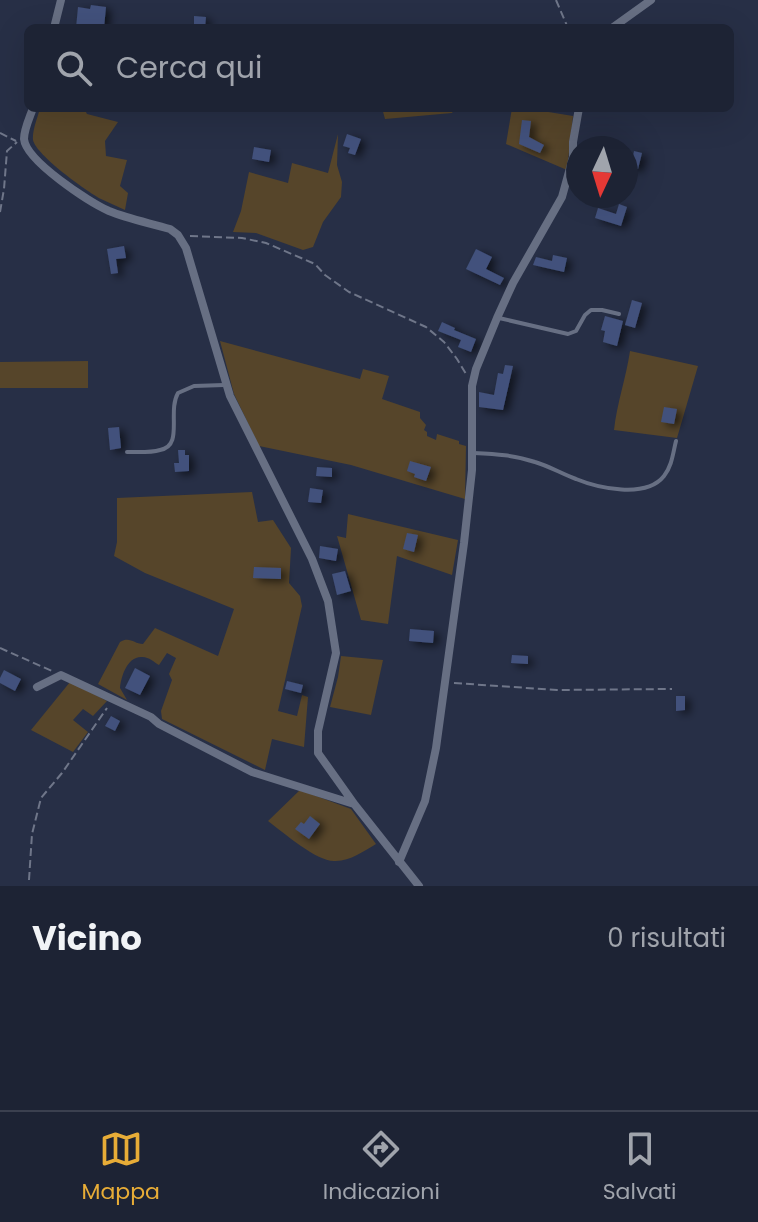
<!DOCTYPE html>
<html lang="it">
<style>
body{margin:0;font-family:Poppins,sans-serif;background:#2a2f40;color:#f1f3f6}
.compass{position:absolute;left:566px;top:136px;width:72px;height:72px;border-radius:50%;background:#1d2334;box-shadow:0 8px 32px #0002;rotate:184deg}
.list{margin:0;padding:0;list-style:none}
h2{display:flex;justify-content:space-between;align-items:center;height:104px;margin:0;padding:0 32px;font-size:34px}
h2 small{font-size:26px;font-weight:400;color:#a0a4ac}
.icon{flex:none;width:44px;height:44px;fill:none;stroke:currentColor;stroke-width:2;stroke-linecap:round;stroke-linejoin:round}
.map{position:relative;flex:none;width:758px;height:886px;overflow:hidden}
.search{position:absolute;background:#1d2334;box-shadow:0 8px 32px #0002;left:24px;right:24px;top:24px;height:88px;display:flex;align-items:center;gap:20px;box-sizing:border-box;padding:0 28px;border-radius:12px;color:#a0a4ac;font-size:30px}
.sheet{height:224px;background:#1d2334}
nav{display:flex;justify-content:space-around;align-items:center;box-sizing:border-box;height:112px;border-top:2px solid #3b404f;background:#1d2334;font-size:22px;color:#a0a4ac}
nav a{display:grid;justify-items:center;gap:4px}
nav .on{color:#e7ac37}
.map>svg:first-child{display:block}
.green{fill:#56452a}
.building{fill:#42517b;filter:url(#shadow)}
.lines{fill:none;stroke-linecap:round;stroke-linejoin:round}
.path{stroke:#6f7689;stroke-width:2;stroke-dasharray:8 4;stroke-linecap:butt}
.lane{stroke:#676f83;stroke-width:4}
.street{stroke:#676f83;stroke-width:8}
</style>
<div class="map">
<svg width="758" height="886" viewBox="0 0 758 886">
<defs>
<filter id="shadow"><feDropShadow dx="5" dy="3" stdDeviation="4" flood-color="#0009"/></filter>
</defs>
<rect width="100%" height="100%" fill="#272f46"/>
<path class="green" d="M40,108H84L87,114L118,122L105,141L106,156L127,160L120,186L128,193L125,210C117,206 109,203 101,199C86,191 36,155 33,140C32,130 38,117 40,108Z
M382,108H455L452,113L385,119Z
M512,108H524L573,116L567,170L506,144Z
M338,134L337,165L342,182L341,197L323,222L313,247L303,250L256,233L233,232L241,211L249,172L288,183L292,163L328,173Z
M220,341L360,379L363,369L389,376L382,399L420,412V418L426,425L424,430L427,432V436L436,440L437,434L459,441V444L466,446L465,499L351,465L259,446L234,394Z
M630,351L698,366L677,438L614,430C617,403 626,378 630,351Z
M88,361V388H0V362Z
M252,492L258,522L273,520L291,548L289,583L300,596L302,606L278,711L297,716L302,695L308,697L304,747L272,739L265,770L162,719L161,711L172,680L169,674L176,658L167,653L159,665C154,662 148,656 141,657C127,657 121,677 120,688L127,700L98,684L120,642C130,636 134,644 143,644L155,628L218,656L234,609L145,573L114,556L117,542V498Z
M348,514L458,540L452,575L397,556L388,624L361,620L337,536L346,538Z
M341,656L383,660L371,715L330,707L338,677Z
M70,682L107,701L93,716L83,709L73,720L88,732L73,752L31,730Z
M300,790L351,809L376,844C364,851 349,862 334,861C316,861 284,833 268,821Z"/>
<path class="building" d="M91,5L106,7L104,28H76L78,7L90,9Z
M194,16L206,17L205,28H194Z
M522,120L531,121L529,137L544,145L540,153L519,144Z
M347,134L361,139L355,155L348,153L350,148L343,146Z
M254,147L271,150L269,162L252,159Z
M634,151L642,153L638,169L626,166V154L633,156Z
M619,204L627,207L621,226L595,218L598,208L616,214Z
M124,246L126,258L116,259L118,273L111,274L107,249Z
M476,249L492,257L486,269L504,278L500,285L466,269Z
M553,255L567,258L564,272L533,265L536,257L552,261Z
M632,300L642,303L635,328L625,325Z
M605,316L623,321L617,346L603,342L605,331L601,330Z
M442,322L455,328L454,330L476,339L471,352L458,347L461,340L438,331Z
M505,365L513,366L503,410L479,407V392L494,395L498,373L503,374Z
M664,407L677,409L674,424L661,422Z
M119,427L121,448L110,450L108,428Z
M178,450H185V455H189V471L175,472L174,463H179Z
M410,461L431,467L426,481L414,477L415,474L407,471Z
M317,467L332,468V477L316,476Z
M310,488L323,490L321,503L308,502Z
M407,533L418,535L414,552L403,549Z
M320,546L338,549L336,561L319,558Z
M254,567L281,568V579L253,578Z
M345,571L351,591L337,595L332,574Z
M410,629L434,631L433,643L409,641Z
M512,655L528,656V664L511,663Z
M135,668L150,676L140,695L125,688Z
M4,670L21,679L15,691L0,683V678Z
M287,681L303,685L301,693L285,689Z
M676,696H685V710L676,711Z
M111,716L120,721L115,731L105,726Z
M310,816L320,824L309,839L295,829L301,822L304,824Z"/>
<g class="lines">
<path class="path" d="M556,0L568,28
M0,133L16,141
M0,212L4,189L7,151L17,142
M190,236L242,238L266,243L315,264L325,275L349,292L426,327L444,342L457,359L466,374
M0,648L52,671
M454,683L557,690L672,689
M29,880L32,834L41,798L62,773L107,708"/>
<path class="lane" d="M499,318L568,334L576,331L585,315L591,310H602L619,314
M127,452C138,452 150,453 160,450C184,446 167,412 178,393L194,386L224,385
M474,453C495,454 515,455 535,462C549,466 562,474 576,479C598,488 646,499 664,476C672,466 673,453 676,441"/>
<path class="street" d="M54,28L61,0
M612,28L651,0
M33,108C30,117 24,129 24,139C26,161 89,202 109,211C128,219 150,223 170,229L178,235L186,248L230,396L312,559L328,601L336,653L318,731V753L355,805L419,886
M37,687L61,675L151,717L159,724L252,772L354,804
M399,862L425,801L436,748L464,543L472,470V386L476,369L497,318L513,283L562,197L573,157V142L579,108"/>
</g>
</svg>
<svg class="compass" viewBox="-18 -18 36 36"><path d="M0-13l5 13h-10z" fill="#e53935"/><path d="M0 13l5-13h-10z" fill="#a0a4ac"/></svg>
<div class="search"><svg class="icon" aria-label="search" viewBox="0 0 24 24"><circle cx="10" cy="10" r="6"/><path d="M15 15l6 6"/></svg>Cerca qui</div>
</div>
<section class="sheet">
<h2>Vicino<small>0 risultati</small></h2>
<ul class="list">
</ul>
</section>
<nav>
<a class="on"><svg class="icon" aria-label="map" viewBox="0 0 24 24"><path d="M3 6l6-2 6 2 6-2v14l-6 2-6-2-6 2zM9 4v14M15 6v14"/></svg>Mappa</a>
<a><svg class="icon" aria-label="directions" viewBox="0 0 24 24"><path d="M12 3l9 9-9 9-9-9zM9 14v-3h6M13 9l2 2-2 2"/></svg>Indicazioni</a>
<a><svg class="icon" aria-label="saved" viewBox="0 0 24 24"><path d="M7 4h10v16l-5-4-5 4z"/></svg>Salvati</a>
</nav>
